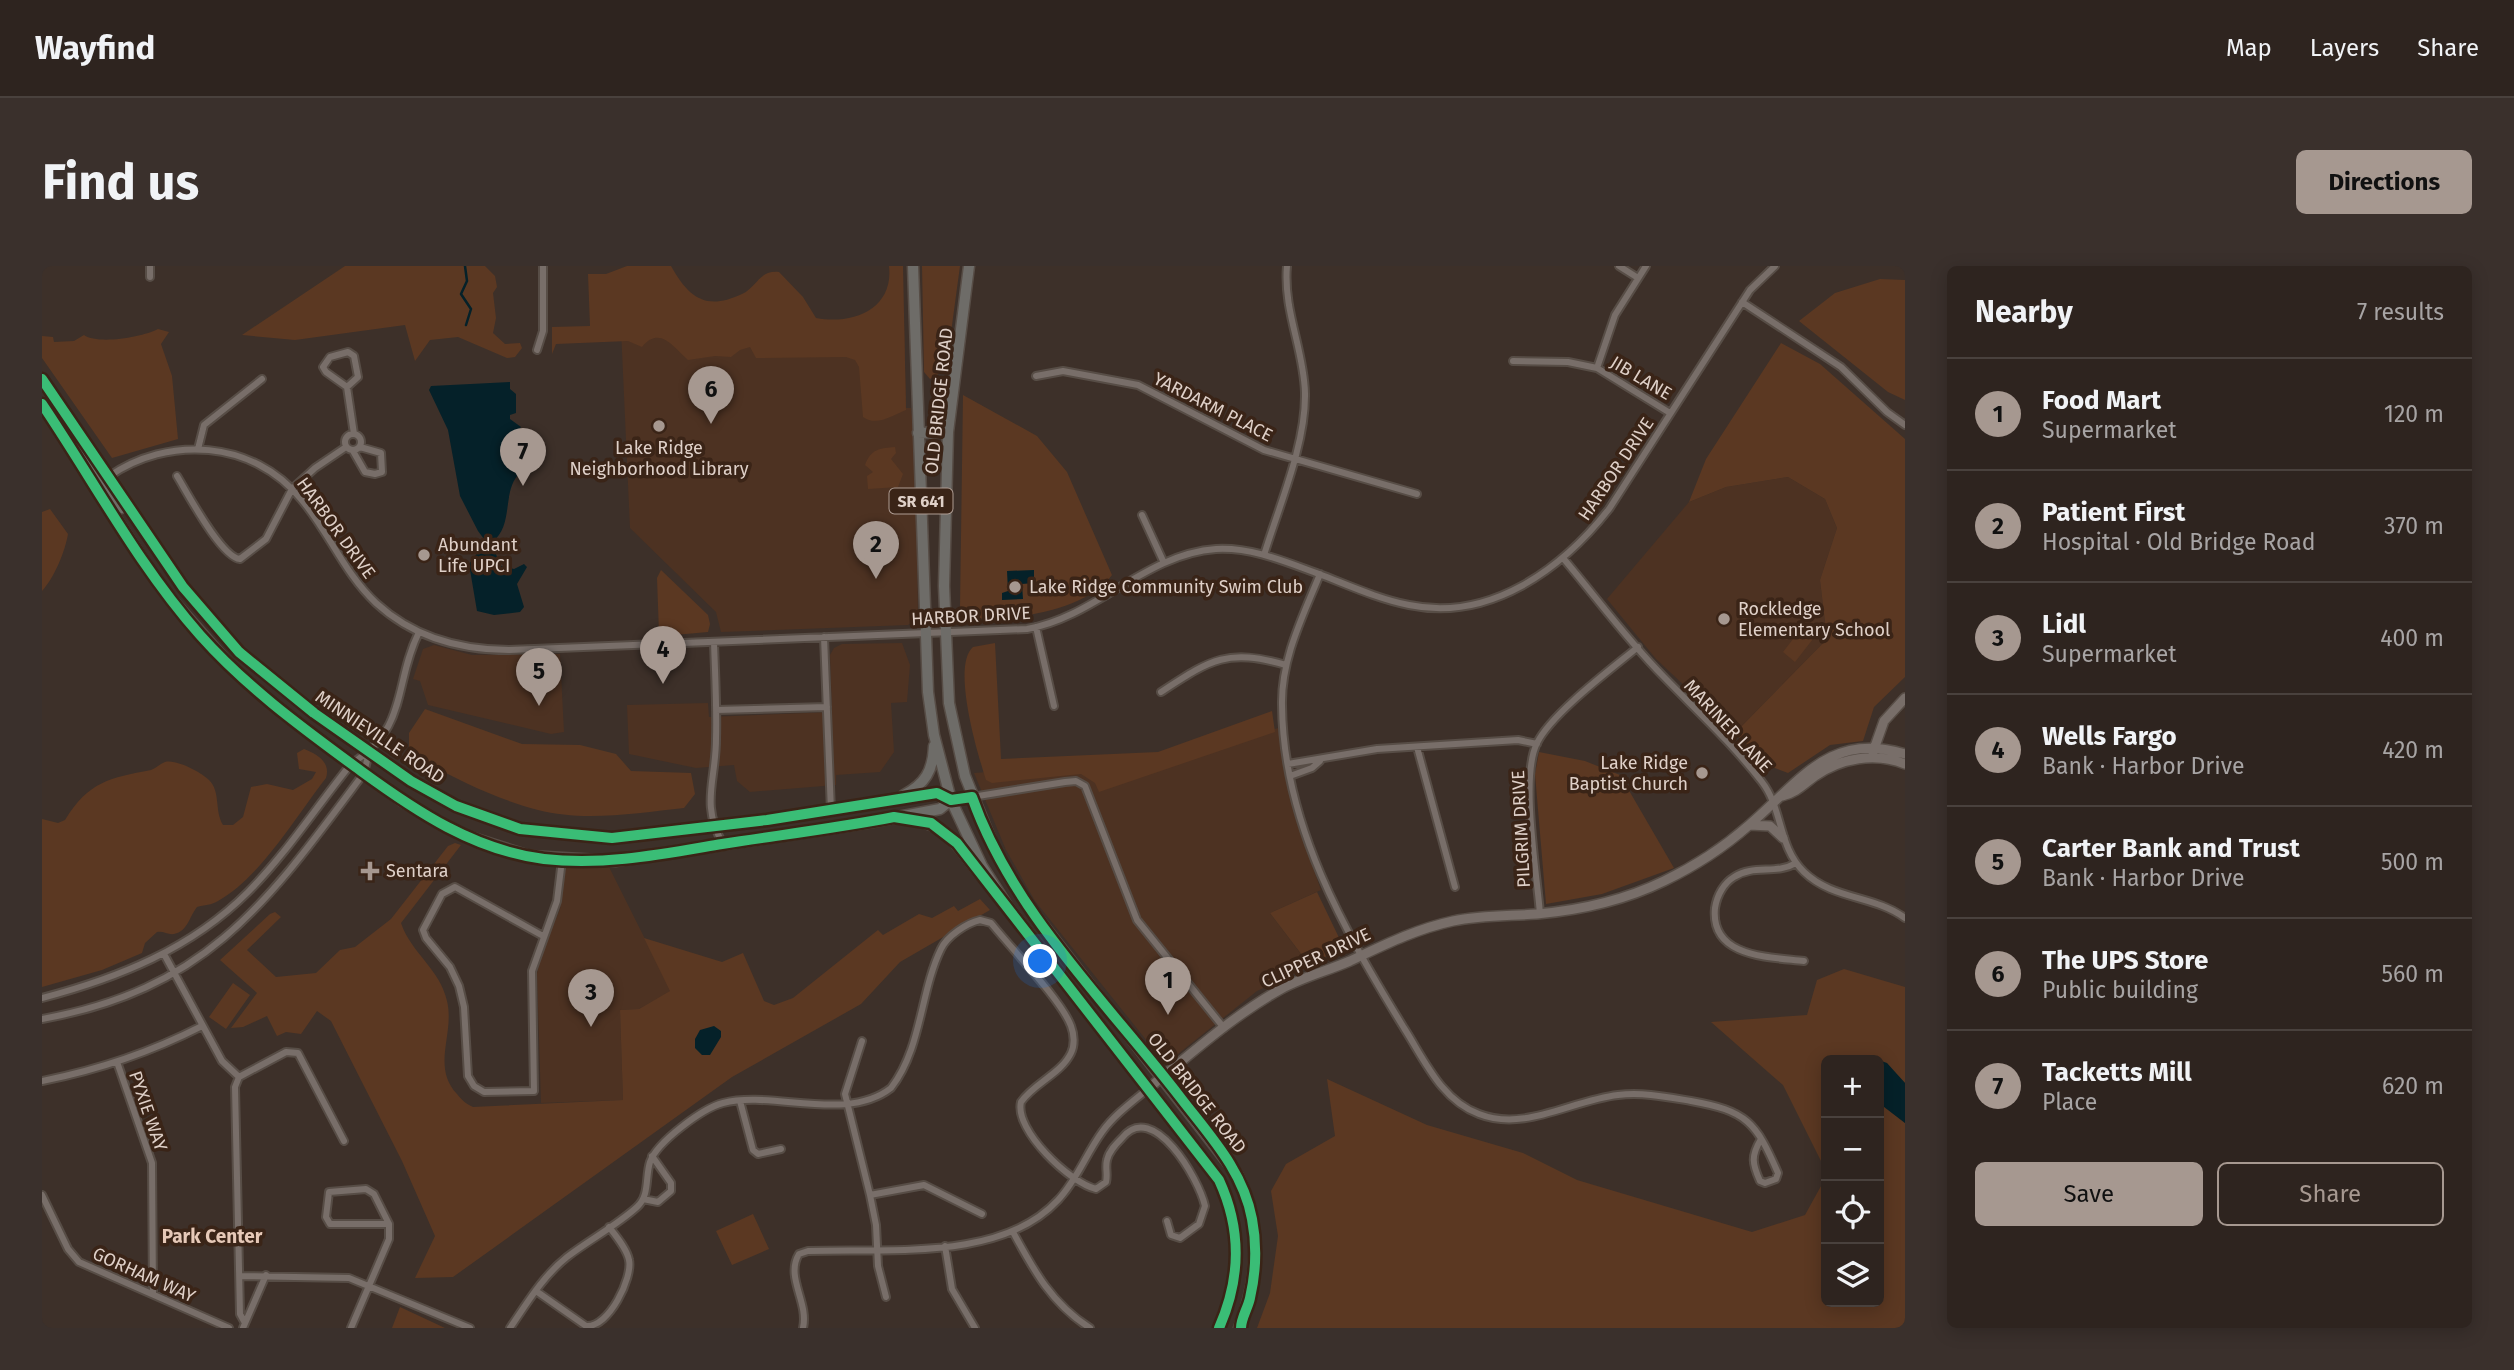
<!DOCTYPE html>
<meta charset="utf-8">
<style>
body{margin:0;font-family:"Fira Sans",sans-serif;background:#3a302c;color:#f1f3f6}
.controls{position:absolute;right:21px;bottom:21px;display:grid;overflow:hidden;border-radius:10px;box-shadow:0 4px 18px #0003}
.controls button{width:63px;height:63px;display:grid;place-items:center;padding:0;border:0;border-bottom:2px solid #49413d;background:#2e241f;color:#f1f3f6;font:35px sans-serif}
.you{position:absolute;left:999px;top:696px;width:24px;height:24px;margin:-18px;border:5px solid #fff;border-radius:50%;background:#1a73e8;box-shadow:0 0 0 10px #1a73e833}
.badge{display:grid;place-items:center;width:46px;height:46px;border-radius:50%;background:#a69890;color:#111;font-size:23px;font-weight:700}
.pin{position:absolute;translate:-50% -58px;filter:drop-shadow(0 2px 4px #0008)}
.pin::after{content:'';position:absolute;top:37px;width:24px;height:21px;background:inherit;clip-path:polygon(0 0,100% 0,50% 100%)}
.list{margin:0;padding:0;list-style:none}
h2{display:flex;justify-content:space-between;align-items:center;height:91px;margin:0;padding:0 28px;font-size:30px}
h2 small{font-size:23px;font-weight:400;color:#a7a4a4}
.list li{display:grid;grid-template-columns:46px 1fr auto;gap:21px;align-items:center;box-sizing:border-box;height:112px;padding:0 28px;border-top:2px solid #49413d}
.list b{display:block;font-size:26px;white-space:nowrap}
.list p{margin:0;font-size:23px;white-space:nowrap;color:#a7a4a4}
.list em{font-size:23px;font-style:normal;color:#a7a4a4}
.actions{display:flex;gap:14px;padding:21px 28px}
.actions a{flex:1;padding:16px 0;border:2px solid #a69890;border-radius:10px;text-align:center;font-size:24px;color:#a69890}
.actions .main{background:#a69890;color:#111}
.icon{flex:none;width:38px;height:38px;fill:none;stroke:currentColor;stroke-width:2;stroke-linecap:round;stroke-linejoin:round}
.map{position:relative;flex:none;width:1863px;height:1062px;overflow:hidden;border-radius:10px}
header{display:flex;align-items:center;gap:42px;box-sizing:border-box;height:98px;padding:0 35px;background:#2e241f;border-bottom:2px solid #49413d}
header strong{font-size:33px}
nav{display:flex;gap:38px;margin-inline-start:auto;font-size:24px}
.intro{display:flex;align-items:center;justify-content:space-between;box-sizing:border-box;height:168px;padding:0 42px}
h1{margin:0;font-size:49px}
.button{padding:18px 32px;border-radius:10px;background:#a69890;color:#111;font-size:24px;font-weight:700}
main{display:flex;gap:42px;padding:0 42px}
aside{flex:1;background:#2e241f;border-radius:10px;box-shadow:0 4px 18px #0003}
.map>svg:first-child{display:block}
.built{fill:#4d3222}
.green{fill:#5b3822}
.water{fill:#052129}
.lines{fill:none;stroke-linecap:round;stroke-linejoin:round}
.stream{stroke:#052129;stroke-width:2.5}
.street-casing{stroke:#574d46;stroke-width:10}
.secondary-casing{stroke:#574d46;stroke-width:12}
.primary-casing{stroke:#574d46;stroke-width:13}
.street{stroke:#786e69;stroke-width:6}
.secondary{stroke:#786e69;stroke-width:9}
.primary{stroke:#6e6c68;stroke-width:10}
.cycleway-casing{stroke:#3a2417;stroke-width:15}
.cycleway{stroke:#3abd76;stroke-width:10}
.poi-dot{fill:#a69890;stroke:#3a2417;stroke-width:2.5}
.labels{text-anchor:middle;stroke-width:7;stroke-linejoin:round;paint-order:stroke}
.shield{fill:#3a2417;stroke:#ae9c93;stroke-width:2}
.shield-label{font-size:16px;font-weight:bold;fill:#dfd0c8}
.street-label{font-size:18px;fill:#dfd0c8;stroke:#3a2417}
.poi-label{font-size:18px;fill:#dfd0c8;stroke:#3a2417;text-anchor:start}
.neighbourhood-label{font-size:19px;font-weight:bold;fill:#e6c9b8;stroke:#3a2417}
</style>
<header>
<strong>Wayfind</strong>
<nav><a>Map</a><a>Layers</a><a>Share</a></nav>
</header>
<div class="intro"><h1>Find us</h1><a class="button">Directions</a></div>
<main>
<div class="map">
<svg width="1863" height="1062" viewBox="0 0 1863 1062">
<rect width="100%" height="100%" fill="#3d3029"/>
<path class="built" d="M862,57L864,142H869L874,186L876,352L866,359L679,366L674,346L588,262L579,63Z
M1746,211L1783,233L1795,262L1778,314L1785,373L1693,467L1614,393L1565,333L1647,236L1684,221Z
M860,377L868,399L865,436L849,437L852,486L838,506L794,509V519L708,526L695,515L692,499L654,502L587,488L585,439L666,437L667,451L790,446L788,389L792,382L800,378Z
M392,379L430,389L518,388L522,466L509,468L386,439L378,415L371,413L381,383Z
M1236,462L1253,551L1279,624L1228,647L1268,700L1215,725L1131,792L1121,795L993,635L964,584L932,507L1056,498L1064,520Z
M524,599H566L629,725L597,743L578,744L581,834L499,837L495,708L498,691L518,643Z"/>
<path class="green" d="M303,0H443L453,10L455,21L451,27L454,52L451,67L463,78L478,77L480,82L473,91L465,92L416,71L388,74L373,95L363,59L253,74L200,69Z
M585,0H629C647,32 664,45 700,28C715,21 717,4 737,6L761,31L774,52C811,59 852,43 847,0H861L864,144C851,149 835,161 821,151L817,101L813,94L804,91L714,92L708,81L698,84L689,91L673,90L646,94C632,82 618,59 600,81L586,75L514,78L510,88V61L548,60L546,8H564Z
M880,0H918L905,96L898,107L888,113L882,106Z
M1838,13L1863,14V134L1846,126L1757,55L1793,27Z
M116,63L127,66L119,78L130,110L136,173L70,192L0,92V70L11,71L12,76L32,75L42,69C56,79 101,71 116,63Z
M1739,77L1778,98L1863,173V411L1832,441L1821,475L1788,479L1746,507L1725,499L1693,467L1785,373L1778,314L1795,262L1783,233L1746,211L1684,221L1647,236L1664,193Z
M921,129L995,170L1025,206L1070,309C1045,345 964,357 923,351L918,342Z
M853,181L854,187L849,193L861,208L856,221L826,223L825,210L831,206L823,199C829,183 838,182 853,181Z
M8,243L26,268C23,286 12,312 0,325V246Z
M619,304L666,349L668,358L666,366L621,370L617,367L615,312Z
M1762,359L1774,369L1753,396L1741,386Z
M953,377L959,493L1116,486L1230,445L1233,466L1057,526L1053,517L1039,508L950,517L944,514C936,489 909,400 931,381Z
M383,443L480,478L538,479L574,488L589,505L649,507L653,528L642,542C596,547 541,556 496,544C450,532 409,510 367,488V467Z
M262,483C275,488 289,496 284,512C255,549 218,612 176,635C170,639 162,639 155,641C147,651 146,665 132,668C126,669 122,665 115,666L103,677L100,687L60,704L0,721V553L16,557L23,554C47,515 68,512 109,504C114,502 118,498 123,496C134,493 159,506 167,514C179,526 172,544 181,559H191L201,551L209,521L225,518L251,524L270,513L274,506L257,503L255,487Z
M1497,486L1543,495L1578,509L1632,602L1560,628L1504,638L1493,508Z
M413,577L419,579L359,657C369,687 398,703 405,735C413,768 389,800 415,828C420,834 424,838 431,841L581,834L578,744L597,743L628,725L602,672L680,696L701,687L722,735L732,739L751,732L836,664L841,669L877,648L890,652L912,640L916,645L938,633L948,644L858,696L819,738L690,811L411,1011L373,1012L393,970L360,895L289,755L275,745L259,768L244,766L235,770L225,750L201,761L189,762L215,727L178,694L228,648L233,646L239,651L205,684L234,711L274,707L298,684L313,681L349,653L406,580Z
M1275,626L1301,680L1296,686L1266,697L1228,647Z
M1802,703L1863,721V817C1830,780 1830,794 1784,794V905L1741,819L1669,756L1765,749L1775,714Z
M191,717L208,729L184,763L167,751Z
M1285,813L1385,859L1481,887L1535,914L1710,966L1763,949L1784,911V1036H1837V837L1863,857V1062H1215L1228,1027L1236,970L1229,925L1244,898L1293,870Z
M711,948L727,983L690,999L674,965Z
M358,1041L403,1062H350Z"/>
<path class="water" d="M468,116V123L474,128V147L468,149V153L479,161L465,176C467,188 471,199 476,209C460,227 472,260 450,276L442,273L436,265L418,230L406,164L387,124L389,120Z
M440,281L453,286L459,300L472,303L482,298L485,301L475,318L482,341L478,346L452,349L435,345L427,298Z
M992,304V317L980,318L981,333L960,334V327L966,325L965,305Z
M672,760L679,765V771L668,789H660L653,782V773L658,764Z
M1828,791L1845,797L1863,817V857L1837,837V794H1819Z"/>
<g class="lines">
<path class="stream" d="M423,0L425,15L419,28L429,43L424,59"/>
<g class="street-casing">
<path id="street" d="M1577,0L1596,12
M108,11V0
M1700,36L1799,101L1845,146L1863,159
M495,84L501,65V0
M306,86L312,90L316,111L305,121L284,106L281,101L288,91Z
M1471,95L1526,96L1555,102L1628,147
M1555,102L1573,49L1604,0
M994,110L1021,105L1096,119L1222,184L1375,228
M305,121L312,168
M303 176a8 8 0 1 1 16 0a8 8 0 1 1-16 0Z
M156,183L162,159L220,113
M311,185L323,206L333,208L340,206L339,187L318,181
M135,210C146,228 179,291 198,293L224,273L250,223L273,202L304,181
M66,211C126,169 211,174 259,233C287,266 302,307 334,337C371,371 418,384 467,384L985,363C1054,351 1103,288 1174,283C1210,281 1244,296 1277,308C1306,319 1336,333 1367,339C1448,356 1520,303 1567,243L1708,24L1733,0
M1100,249L1122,297
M1222,289C1237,240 1264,178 1263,127C1262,84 1241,44 1245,0
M1521,292C1554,331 1585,374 1621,410C1655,445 1690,477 1720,516C1741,543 1736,581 1762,606C1791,634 1832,629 1863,652
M1278,308C1261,350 1239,393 1240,439C1241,558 1302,664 1362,762C1382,793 1399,834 1437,848C1483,866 1530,834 1576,829C1601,826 1625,831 1649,835C1705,845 1714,856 1736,907L1734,913L1723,917L1718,915C1710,897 1709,890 1719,873
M994,361L1012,440
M782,371L789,545
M672,376C673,408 675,441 674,473C674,515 658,538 681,578
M1119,426C1168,394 1184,382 1244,399
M674,444L785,441
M1375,481L1413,621
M1246,498L1335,483L1476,474L1495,478
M1248,510L1270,502L1278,495
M930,531L1023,516L1034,515L1043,520L1095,654L1182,762
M1754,597C1734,609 1712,598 1692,611C1682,617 1675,629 1673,642C1668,692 1728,691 1762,695
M1498,648C1495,607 1478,511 1495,477C1510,447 1568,404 1596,381
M501,670L413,621L400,628L381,664L384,672L408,701L417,720L422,741L426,810L432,820L442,826L492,825L490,705L515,635L520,594
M122,688L180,795L197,811
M0,732C76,712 149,683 206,626C244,588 275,540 309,498C367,462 351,419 377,366
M0,753C167,723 227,634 322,507L327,486
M820,775L803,828L828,929L834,959L836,1000L844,1031
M75,796L110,897L111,1028
M197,811L193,821L198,1048L203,1057
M197,811L244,786L256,787L302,875
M0,815C56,804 109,786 160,760
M698,835L711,884L716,888L739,883
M324,923L332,928L347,958H288L284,951L287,926Z
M0,929L26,983L37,996L187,1062
M828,929L882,919L940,948
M601,933L616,936L629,925V917L610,890
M971,966C992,1005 1010,1038 1048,1062
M903,980L910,1023L933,1062
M198,1010L307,1012L428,1062
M494,1025L544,1060C567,1062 591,1011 587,994C585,983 574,970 567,961
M201,1062L224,1009
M309,1062L347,973V958
M468,1062C485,1037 501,1010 525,991C547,974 574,960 595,941C608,929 603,912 608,896C615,876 661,842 681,837C731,824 804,857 849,822C880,782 878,726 899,683C905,670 925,657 938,654L949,657C968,681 1020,735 1029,760C1032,768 1033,779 1029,787C1019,808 992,817 979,836C972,864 1028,917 1054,923L1064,916C1066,908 1063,902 1065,894C1067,885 1074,878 1080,872C1111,833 1157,913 1163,940L1157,958L1138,972L1129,969L1125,955
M761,1062C767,1036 743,1011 757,988L766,985C844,982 959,996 1016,934C1035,914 1044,888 1060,866C1072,849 1090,836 1107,822"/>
</g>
<g class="secondary-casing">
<path id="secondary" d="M1831,486L1842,455L1863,432
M1740,530C1754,527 1762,518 1773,510C1799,492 1833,486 1863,498
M1707,559L1728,560L1741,572
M1108,821C1150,787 1192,749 1239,723C1261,711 1285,705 1308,695C1342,679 1374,663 1411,655C1439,649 1467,650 1495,648C1539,644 1583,634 1622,615C1653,600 1681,582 1706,560C1756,518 1787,464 1863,488"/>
</g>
<g class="primary-casing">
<path id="primary" d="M871,0L886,426L892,469L909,534L940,600L966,641L1177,914C1200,964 1199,1012 1177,1062
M927,0L906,166L902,320L907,437L923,510L953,584L984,637L1196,910C1219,960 1217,1011 1197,1062
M0,113L141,321L197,386L272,447L369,515L414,540L478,563L570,572L725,554L895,527L909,534L930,531
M0,138L118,320L193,405L246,451L360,535L418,568L487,590L573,595L830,556L898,543L909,534
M876,167L906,166
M29,168L80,242
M862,529C883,518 891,505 892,480
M863,553C908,557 913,579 940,610"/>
</g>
<use href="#street" class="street"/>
<use href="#secondary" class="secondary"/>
<use href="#primary" class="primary"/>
<g class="cycleway-casing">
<path id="cycleway" d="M0,113L141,321L197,386L272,447L369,515L414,540L478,563L570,572L725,554L895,527L909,534L930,531C971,647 1064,735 1138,831C1167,869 1201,904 1210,953C1215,979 1214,1006 1208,1032C1206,1042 1199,1052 1199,1062
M0,138C52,215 96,299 158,369C205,422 262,463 319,505C375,546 432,584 502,593C563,600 621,588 680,578C738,569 795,562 852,551L889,557L915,577L1177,914C1200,964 1199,1012 1177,1062"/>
</g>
<use href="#cycleway" class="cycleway"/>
</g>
<g class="poi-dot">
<circle cx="617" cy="160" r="7"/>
<circle cx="382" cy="289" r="7"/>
<circle cx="973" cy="321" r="7"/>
<circle cx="1682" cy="353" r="7"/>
<circle cx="1660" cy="507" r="7"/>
<path d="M324.5 594.5h7v7h7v7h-7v7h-7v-7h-7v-7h7z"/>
</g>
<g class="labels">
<rect class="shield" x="847.5" y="222.5" width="63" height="25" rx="5"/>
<g class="shield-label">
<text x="879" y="241">SR 641</text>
</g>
<g class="street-label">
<text transform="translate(1599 112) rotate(31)" y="6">JIB LANE</text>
<text transform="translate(897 135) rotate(-84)" y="6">OLD BRIDGE ROAD</text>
<text transform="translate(1171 141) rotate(27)" y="6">YARDARM PLACE</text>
<text transform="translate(1574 203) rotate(-56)" y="6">HARBOR DRIVE</text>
<text transform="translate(294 262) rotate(54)" y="6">HARBOR DRIVE</text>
<text transform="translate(929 350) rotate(-3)" y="6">HARBOR DRIVE</text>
<text transform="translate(1686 460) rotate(47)" y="6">MARINER LANE</text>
<text transform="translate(338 471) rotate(34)" y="6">MINNIEVILLE ROAD</text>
<text transform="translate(1479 563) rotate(-93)" y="6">PILGRIM DRIVE</text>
<text transform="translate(1274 692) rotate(-25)" y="6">CLIPPER DRIVE</text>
<text transform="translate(1155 827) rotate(52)" y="6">OLD BRIDGE ROAD</text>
<text transform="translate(106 845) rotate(71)" y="6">PYXIE WAY</text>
<text transform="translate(102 1009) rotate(24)" y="6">GORHAM WAY</text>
</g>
<g class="poi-label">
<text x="617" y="188" text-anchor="middle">Lake Ridge<tspan x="617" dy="21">Neighborhood Library</tspan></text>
<text x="396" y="285">Abundant<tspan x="396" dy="21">Life UPCI</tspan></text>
<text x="987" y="327">Lake Ridge Community Swim Club</text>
<text x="1696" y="349">Rockledge<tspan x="1696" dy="21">Elementary School</tspan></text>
<text x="1646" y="503" text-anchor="end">Lake Ridge<tspan x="1646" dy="21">Baptist Church</tspan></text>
<text x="344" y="611">Sentara</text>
</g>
<g class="neighbourhood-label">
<text x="170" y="977">Park Center</text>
</g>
</g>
</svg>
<div class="controls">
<button>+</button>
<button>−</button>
<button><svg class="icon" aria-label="locate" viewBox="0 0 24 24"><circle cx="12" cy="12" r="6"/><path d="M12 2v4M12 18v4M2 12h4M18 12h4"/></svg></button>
<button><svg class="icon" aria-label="layers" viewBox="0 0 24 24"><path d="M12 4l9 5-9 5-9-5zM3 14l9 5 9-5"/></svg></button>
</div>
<div class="you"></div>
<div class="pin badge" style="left:1126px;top:749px">1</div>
<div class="pin badge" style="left:834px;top:313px">2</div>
<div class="pin badge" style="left:549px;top:761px">3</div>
<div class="pin badge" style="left:621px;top:418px">4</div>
<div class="pin badge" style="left:497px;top:440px">5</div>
<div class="pin badge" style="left:669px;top:158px">6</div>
<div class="pin badge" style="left:481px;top:220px">7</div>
</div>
<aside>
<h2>Nearby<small>7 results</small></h2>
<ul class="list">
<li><span class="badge">1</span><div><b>Food Mart</b><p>Supermarket</p></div><em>120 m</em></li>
<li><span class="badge">2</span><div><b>Patient First</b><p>Hospital · Old Bridge Road</p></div><em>370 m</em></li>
<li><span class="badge">3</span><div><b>Lidl</b><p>Supermarket</p></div><em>400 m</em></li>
<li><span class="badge">4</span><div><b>Wells Fargo</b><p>Bank · Harbor Drive</p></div><em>420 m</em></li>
<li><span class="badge">5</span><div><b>Carter Bank and Trust</b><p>Bank · Harbor Drive</p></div><em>500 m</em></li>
<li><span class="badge">6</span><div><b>The UPS Store</b><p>Public building</p></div><em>560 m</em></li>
<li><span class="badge">7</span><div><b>Tacketts Mill</b><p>Place</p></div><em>620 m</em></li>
</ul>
<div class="actions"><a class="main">Save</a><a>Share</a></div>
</aside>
</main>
